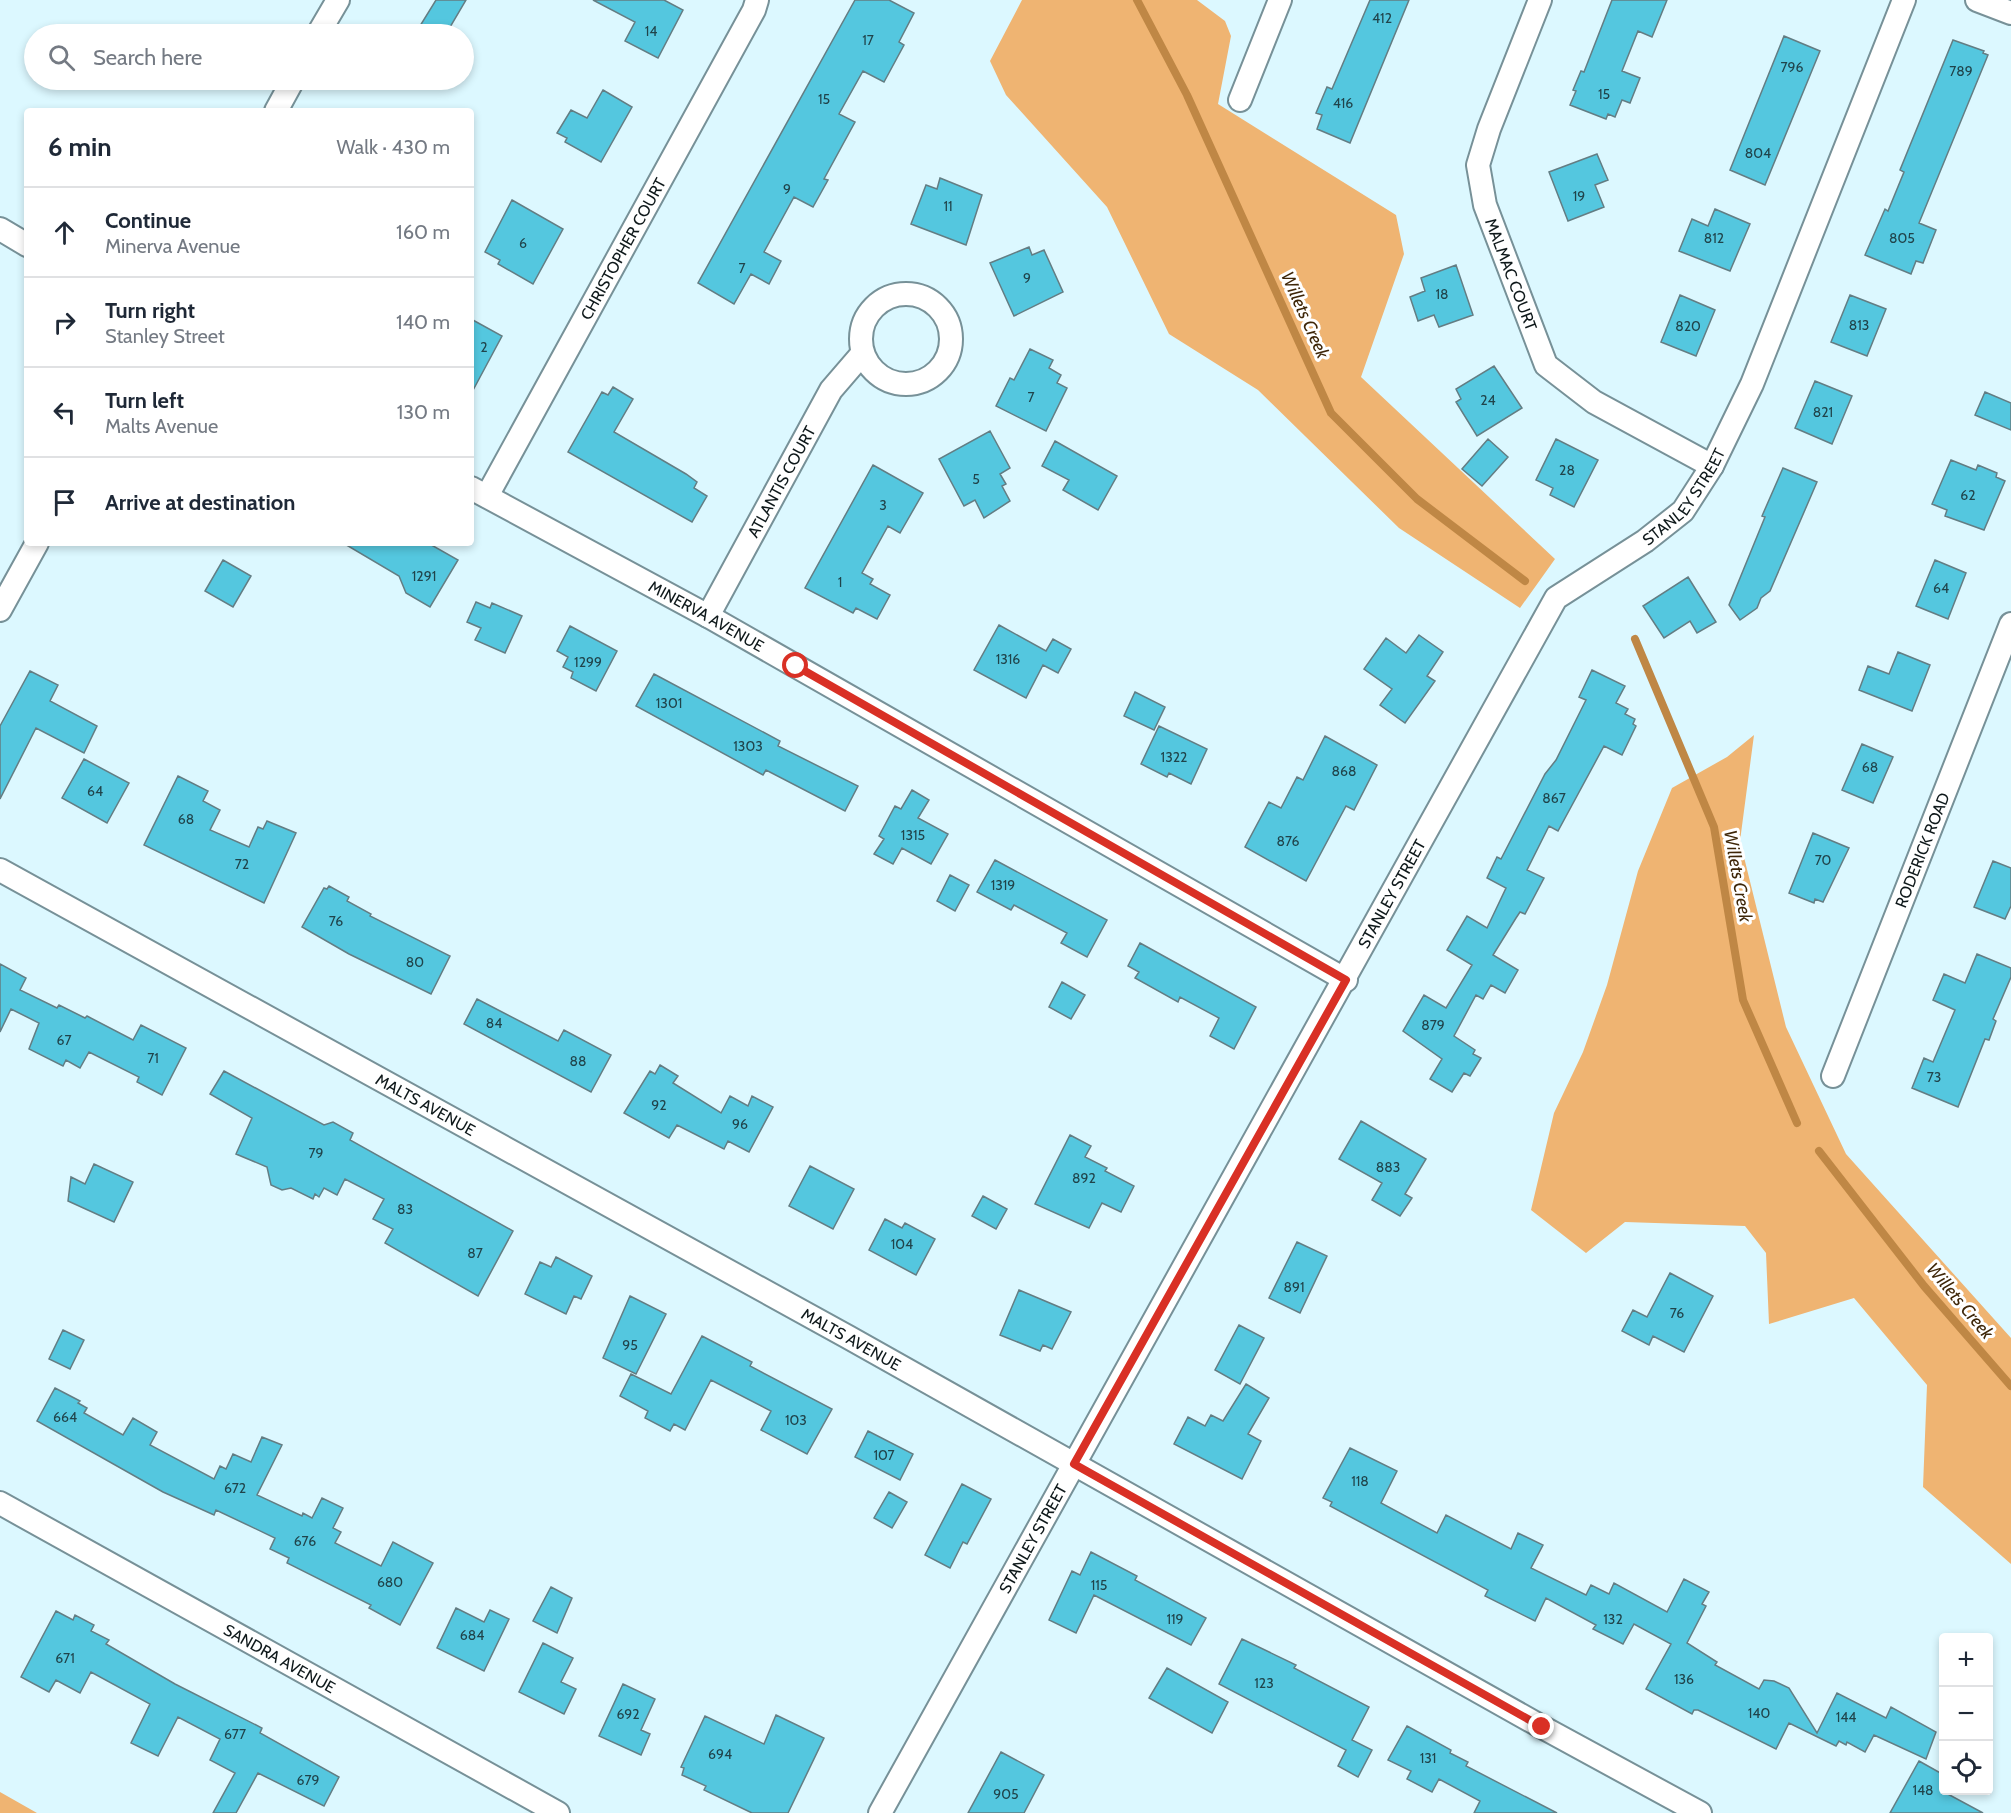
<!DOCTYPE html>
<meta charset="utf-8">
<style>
body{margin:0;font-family:Cabin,sans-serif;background:#f6f6f7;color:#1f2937}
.controls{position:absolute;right:18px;bottom:18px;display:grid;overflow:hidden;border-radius:6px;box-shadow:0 3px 9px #0003}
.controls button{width:54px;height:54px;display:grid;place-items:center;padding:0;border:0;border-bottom:2px solid #e0e1e3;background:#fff;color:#1f2937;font:30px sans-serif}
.stop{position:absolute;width:18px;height:18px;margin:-14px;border:4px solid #d93025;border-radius:50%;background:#fff}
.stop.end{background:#d93025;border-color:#fff;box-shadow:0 2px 6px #0008}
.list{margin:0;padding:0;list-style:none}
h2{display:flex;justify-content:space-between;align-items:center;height:78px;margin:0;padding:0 24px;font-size:26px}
h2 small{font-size:20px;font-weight:400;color:#747a83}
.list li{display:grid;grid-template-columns:39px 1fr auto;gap:18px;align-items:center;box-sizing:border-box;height:90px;padding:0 24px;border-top:2px solid #e0e1e3}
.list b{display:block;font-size:22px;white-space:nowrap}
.list p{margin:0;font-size:20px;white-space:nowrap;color:#747a83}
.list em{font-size:20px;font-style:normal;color:#747a83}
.icon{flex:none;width:33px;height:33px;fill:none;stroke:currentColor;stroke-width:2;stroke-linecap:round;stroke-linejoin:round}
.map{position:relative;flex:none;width:2011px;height:1813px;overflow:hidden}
.search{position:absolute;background:#fff;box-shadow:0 3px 9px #0003;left:24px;top:24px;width:450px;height:66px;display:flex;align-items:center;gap:15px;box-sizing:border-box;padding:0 21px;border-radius:33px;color:#747a83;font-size:22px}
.panel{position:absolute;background:#fff;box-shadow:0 3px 9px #0003;left:24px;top:108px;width:450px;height:438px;border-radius:6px}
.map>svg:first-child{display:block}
.forest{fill:#efb472}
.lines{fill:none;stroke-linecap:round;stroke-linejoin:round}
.stream{stroke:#bf8745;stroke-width:8}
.building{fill:#54c7df;stroke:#637d83;stroke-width:1.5}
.minor-casing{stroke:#779198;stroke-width:26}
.minor{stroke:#fff;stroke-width:22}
.route{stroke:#d93025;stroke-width:8}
.labels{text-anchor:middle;stroke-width:6;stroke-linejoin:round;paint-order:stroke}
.number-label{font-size:14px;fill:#20444b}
.street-label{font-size:16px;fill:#0e181a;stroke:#fff}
.water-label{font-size:18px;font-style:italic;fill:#3e2608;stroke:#fff}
</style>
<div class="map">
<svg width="2011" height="1813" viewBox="0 0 2011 1813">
<rect width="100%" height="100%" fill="#dcf8ff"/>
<path class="forest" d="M1022,0H1197L1225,21L1231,36L1218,104L1396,215L1404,254L1361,377L1555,559L1520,608L1399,528L1258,390L1169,334L1107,207L1006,95L990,61Z
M1754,735L1740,841L1786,1027L1846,1154L2011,1338V1564L1923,1487L1927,1385L1854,1298L1769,1324L1766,1253L1745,1226L1625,1222L1586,1253L1531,1210L1554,1113L1583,1052L1607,985L1638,871L1672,788L1727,757Z
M0,1792L37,1813H0Z"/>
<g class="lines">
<path class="stream" d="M1137,0L1187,95L1331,413L1417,499L1525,581
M1635,639L1714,827L1743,1000L1797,1123
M1819,1151L1924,1286L2011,1386"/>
</g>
<path class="building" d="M436,0H466L446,34H415Z
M593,0H664L683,10L658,58L625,41L635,22Z
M855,0H889L914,13L899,42L904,45L884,82L863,71L839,114L855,122L824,179L828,180L813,207L794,197L764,252L781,261L769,284L751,274L734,304L698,283Z
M1370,0H1409L1350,143L1317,129L1322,115L1316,113L1327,87L1332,89Z
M1612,0H1667L1652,37L1638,31L1622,71L1640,78L1630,103L1622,100L1615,117L1608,114L1606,119L1570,105L1576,91L1573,90L1581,71L1584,72Z
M1784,36L1820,51L1765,185L1730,170Z
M1953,40L1984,51L1983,53L1988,55L1919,223L1936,230L1923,263L1916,261L1911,274L1865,255L1885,209L1888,211L1904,172L1900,170Z
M603,90L632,107L601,162L565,142L567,138L557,133L571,110L587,118Z
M1597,154L1608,180L1595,185L1604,207L1568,221L1549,172Z
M940,178L982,195L966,245L911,224L926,185L937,189Z
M512,200L563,229L533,284L498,264L500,260L485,252Z
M1715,209L1750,224L1730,271L1679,251L1692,219L1708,226Z
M1029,247L1032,255L1044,250L1063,292L1014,316L990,263Z
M1456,265L1473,315L1439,327L1434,315L1418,321L1410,297L1425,291L1421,278Z
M1680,295L1715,310L1696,356L1661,342Z
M1850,295L1886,309L1867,356L1831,342Z
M471,319L502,336L471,394Z
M1030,349L1053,360L1049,368L1061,375L1057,383L1067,388L1046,431L996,406L1010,378L1014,380Z
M1494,366L1522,408L1477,436L1456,402L1461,399L1456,389Z
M1815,381L1852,396L1832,444L1795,428Z
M613,387L633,399L614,432L686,474L697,482L694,488L707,496L692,522L568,452L602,392L608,395Z
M1985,392L2011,403V430L1975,415Z
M990,431L1010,468L1000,474L1006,484L1002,486L1010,501L984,518L975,500L964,506L939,459Z
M1488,439L1508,457L1482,486L1462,469Z
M1556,439L1598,460L1574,507L1550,495L1553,488L1536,480Z
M1055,441L1117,476L1098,510L1063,490L1069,480L1042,466Z
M1951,460L1976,470L1978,465L1997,473L1996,477L2005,481L1984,530L1945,516L1947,510L1932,504Z
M873,465L923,493L900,533L888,526L862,573L873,579L870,584L890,595L877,619L856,608L853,613L805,588Z
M1783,468L1817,482L1770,591L1761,598L1757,608L1740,620L1729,605L1765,517L1762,516Z
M343,543H428L458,560L430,607L406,593L399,576Z
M223,560L251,576L233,607L205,591Z
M1935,560L1966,573L1948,619L1916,606Z
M1688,577L1716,622L1697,633L1690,621L1664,638L1643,606Z
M476,602L490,608L492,603L522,616L505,653L475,640L481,628L467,622Z
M999,625L1046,651L1053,639L1071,649L1058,673L1043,665L1026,698L974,670Z
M570,626L617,651L596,691L571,678L573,672L563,667L568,657L557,651Z
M1419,635L1443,652L1427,676L1435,681L1405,723L1380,705L1392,689L1364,669L1386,638L1406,653Z
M1898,652L1930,665L1912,711L1859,690L1868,666L1889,674Z
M1592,670L1625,686L1616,703L1628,709L1625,714L1635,719L1633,724L1636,726L1622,755L1604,746L1558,831L1549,826L1527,870L1544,878L1525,914L1520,912L1516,918L1493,955L1518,970L1505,993L1491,985L1483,999L1476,995L1454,1036L1475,1050L1473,1054L1481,1058L1470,1076L1464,1073L1452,1092L1430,1079L1442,1059L1403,1031L1424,995L1446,1008L1472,965L1447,950L1467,916L1487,928L1506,888L1487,878L1497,857L1501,859L1545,774L1556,760L1586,700L1579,697Z
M30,671L58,685L50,701L97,726L84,753L36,728L0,799V726Z
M654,674L780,741L778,746L858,786L845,811L766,770L763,775L636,706Z
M1135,692L1165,707L1154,730L1124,716Z
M1159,726L1207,749L1191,784L1169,773L1167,777L1141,764Z
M1325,736L1377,765L1354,810L1346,806L1306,881L1245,847L1269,802L1281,808L1297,777L1303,780Z
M1862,744L1893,757L1873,803L1842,790Z
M84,759L129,783L107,823L62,798Z
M178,776L208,791L203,801L220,810L210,830L249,847L258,827L263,829L267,821L296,833L264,903L144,845Z
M912,790L929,800L918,818L948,834L931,864L902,848L893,864L874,854L884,839L879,836L895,806L901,809Z
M1813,833L1849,848L1823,902L1815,899L1814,903L1789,893Z
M995,860L1107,920L1087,957L1061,943L1067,933L1014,905L1011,910L977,892Z
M1993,861L2011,868V906L2005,919L1974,907Z
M950,875L969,885L955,911L937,901Z
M329,886L349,897L347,901L371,914L370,916L450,956L431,994L349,954L302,927L324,888L327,889Z
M1140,943L1256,1007L1234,1049L1210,1036L1219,1018L1180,997L1178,1002L1135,978L1139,972L1128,966Z
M1977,954L2011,968V977L1993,1019L1996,1021L1989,1040L1985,1039L1958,1107L1912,1088L1924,1058L1933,1062L1955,1010L1933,1000L1944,974L1965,983Z
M0,964L26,978L20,990L57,1008L59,1005L85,1018L87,1016L133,1040L141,1025L186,1048L162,1095L137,1082L139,1077L89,1052L80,1068L66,1060L63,1066L29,1049L39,1023L11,1009L0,1032Z
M1062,982L1085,995L1071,1019L1049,1007Z
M477,999L558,1041L564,1030L611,1055L591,1092L464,1024Z
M660,1065L678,1076L673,1083L721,1113L730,1096L748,1106L752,1096L773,1107L749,1152L728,1141L724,1149L677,1125L669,1138L624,1113L650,1071L655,1074Z
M224,1071L324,1125L333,1122L353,1133L350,1140L513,1231L478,1296L385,1243L393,1229L373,1219L384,1199L345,1179L337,1195L324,1188L319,1197L315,1194L313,1199L291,1188L282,1190L271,1185L267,1167L236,1154L252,1118L210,1094Z
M1361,1121L1426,1159L1405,1194L1412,1198L1400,1216L1372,1200L1382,1183L1339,1159Z
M1070,1135L1091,1146L1085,1157L1107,1168L1105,1171L1134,1186L1121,1212L1102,1203L1089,1228L1035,1204Z
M94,1164L133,1182L114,1222L68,1201L71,1177L85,1184Z
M810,1166L854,1189L833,1229L789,1206Z
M983,1196L1007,1209L996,1229L972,1216Z
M885,1219L902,1228L905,1223L935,1239L916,1275L869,1250Z
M1297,1242L1327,1256L1300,1313L1269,1298Z
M556,1257L592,1276L581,1299L574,1296L566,1314L525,1294L540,1262L551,1267Z
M1670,1273L1713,1296L1684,1352L1653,1336L1649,1345L1622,1331L1633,1310L1647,1317Z
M1019,1290L1071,1312L1052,1349L1043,1345L1040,1351L1000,1335Z
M630,1296L666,1314L636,1374L603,1358Z
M1239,1325L1264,1338L1240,1384L1215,1370Z
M63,1330L84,1340L70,1369L49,1359Z
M702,1336L752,1362L750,1366L832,1409L807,1454L761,1430L771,1411L711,1380L685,1430L674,1424L670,1431L645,1418L648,1411L620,1396L631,1374L671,1394Z
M1246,1384L1269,1398L1248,1434L1261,1441L1242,1479L1174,1444L1188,1417L1205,1426L1211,1415L1223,1421Z
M55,1388L80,1401L78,1403L87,1408L84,1413L123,1435L133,1418L157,1432L150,1445L214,1479L220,1466L226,1469L233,1454L251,1462L262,1437L282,1445L257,1495L302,1516L303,1513L312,1518L322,1498L343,1508L333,1528L341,1532L335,1543L381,1566L393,1542L433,1563L400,1625L369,1608L371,1605L287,1563L289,1558L270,1549L275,1538L216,1510L214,1515L163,1492L37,1421Z
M868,1431L913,1454L900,1480L855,1457Z
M1350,1448L1397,1471L1381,1503L1437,1533L1446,1515L1511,1549L1518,1533L1543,1545L1531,1568L1586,1595L1591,1585L1609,1594L1614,1583L1667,1612L1684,1579L1709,1592L1702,1604L1706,1606L1687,1643L1717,1662L1715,1665L1759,1689L1764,1680L1774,1681L1789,1688L1817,1733L1837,1693L1886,1718L1891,1707L1936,1732L1926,1759L1874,1735L1865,1752L1847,1742L1846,1745L1839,1741L1836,1746L1789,1723L1776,1749L1698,1710H1694L1692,1714L1646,1689L1671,1644L1634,1624L1623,1644L1593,1629L1596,1625L1546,1598L1535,1621L1485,1596L1488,1590L1330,1506L1332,1502L1323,1498Z
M962,1484L991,1499L967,1544L963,1542L950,1568L925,1555Z
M889,1492L907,1502L892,1528L874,1518Z
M1091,1552L1137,1576L1135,1580L1206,1618L1191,1645L1094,1595L1076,1633L1049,1620L1072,1571L1080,1575Z
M551,1587L572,1598L557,1633L533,1621Z
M456,1608L484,1622L490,1610L509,1619L484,1671L437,1648Z
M56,1611L73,1620L75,1615L94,1625L91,1631L109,1640L106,1644L175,1684L262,1728L260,1733L339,1777L324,1806L258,1773L236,1813H213L235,1773L210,1760L220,1739L178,1717L158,1756L131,1743L150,1704L91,1672L80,1693L56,1680L49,1692L21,1677Z
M1242,1639L1296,1665L1294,1668L1369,1707L1352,1740L1372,1750L1358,1777L1338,1766L1346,1750L1219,1684Z
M543,1643L573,1658L561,1682L576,1689L564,1714L519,1692Z
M1167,1668L1228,1702L1212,1733L1149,1698Z
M623,1684L655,1699L641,1730L650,1734L641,1755L599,1736Z
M776,1715L824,1738L788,1813H752L704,1790L706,1786L682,1775L684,1768L681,1767L705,1716L764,1744Z
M1407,1726L1451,1750L1450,1753L1468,1762L1466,1766L1557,1813H1474L1480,1801L1439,1779L1432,1792L1407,1779L1411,1771L1388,1760Z
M1001,1752L1044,1775L1024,1813H968Z
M1919,1761L1944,1775V1792L1983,1813H1890Z"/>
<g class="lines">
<g class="minor-casing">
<g id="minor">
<path id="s1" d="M1540,0L1489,129L1478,165L1485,205L1546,365L1594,402L1712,466"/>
<path d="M1977,0L2011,13"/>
<path d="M318,34L338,0"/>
<path d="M1240,100L1280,0"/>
<path d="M276,111L293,80"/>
<path d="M0,229L27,245"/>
<circle cx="906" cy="339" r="45"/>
<path id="s2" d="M471,488L708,616L1346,980"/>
<path id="s3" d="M487,496L754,10L757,0"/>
<path d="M0,610L37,543"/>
<path id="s4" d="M708,616L831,390L862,354"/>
<path id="s5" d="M0,870L848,1337L1542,1727L1700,1813"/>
<path id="s6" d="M1833,1076L2011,624"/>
<path id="s7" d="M0,1503L558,1813"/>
<path id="s8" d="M880,1813L1556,598L1645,541L1683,511L1712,466L1752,384L1904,0"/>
</g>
</g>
<use href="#minor" class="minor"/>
</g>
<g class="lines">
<path class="route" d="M796,666L1346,980L1074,1464L1542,1727"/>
</g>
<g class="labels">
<g class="number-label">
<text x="1382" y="23">412</text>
<text x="651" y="36">14</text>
<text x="868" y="45">17</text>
<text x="1792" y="72">796</text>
<text x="1961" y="76">789</text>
<text x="1604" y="99">15</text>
<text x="824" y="104">15</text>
<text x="1343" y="108">416</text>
<text x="1758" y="158">804</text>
<text x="787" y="194">9</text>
<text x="1579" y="201">19</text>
<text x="948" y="211">11</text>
<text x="1714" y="243">812</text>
<text x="1902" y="243">805</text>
<text x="523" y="248">6</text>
<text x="742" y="273">7</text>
<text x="1027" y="283">9</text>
<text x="1442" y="299">18</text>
<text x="1859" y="330">813</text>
<text x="1688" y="331">820</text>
<text x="484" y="352">2</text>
<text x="1031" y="402">7</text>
<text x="1488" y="405">24</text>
<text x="1823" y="417">821</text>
<text x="1567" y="475">28</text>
<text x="976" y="484">5</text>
<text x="1968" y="500">62</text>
<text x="883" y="510">3</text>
<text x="424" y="581">1291</text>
<text x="840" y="587">1</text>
<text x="1941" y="593">64</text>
<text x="1008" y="664">1316</text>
<text x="588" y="667">1299</text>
<text x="669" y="708">1301</text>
<text x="748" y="751">1303</text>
<text x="1174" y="762">1322</text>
<text x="1870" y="772">68</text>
<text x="1344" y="776">868</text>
<text x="95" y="796">64</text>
<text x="1554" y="803">867</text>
<text x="186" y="824">68</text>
<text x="913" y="840">1315</text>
<text x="1288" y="846">876</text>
<text x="1823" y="865">70</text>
<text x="242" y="869">72</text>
<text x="1003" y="890">1319</text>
<text x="336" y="926">76</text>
<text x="415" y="967">80</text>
<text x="494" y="1028">84</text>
<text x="1433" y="1030">879</text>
<text x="64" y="1045">67</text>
<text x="153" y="1063">71</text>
<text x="578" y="1066">88</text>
<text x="1934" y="1082">73</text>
<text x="659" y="1110">92</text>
<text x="740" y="1129">96</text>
<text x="316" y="1158">79</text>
<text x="1388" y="1172">883</text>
<text x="1084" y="1183">892</text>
<text x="405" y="1214">83</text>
<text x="902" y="1249">104</text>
<text x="475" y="1258">87</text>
<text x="1294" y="1292">891</text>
<text x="1677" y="1318">76</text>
<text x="630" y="1350">95</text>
<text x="65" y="1422">664</text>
<text x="796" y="1425">103</text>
<text x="884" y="1460">107</text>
<text x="1360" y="1486">118</text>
<text x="235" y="1493">672</text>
<text x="305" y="1546">676</text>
<text x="390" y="1587">680</text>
<text x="1099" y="1590">115</text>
<text x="1175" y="1624">119</text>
<text x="1613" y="1624">132</text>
<text x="472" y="1640">684</text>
<text x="65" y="1663">671</text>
<text x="1684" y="1684">136</text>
<text x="1264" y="1688">123</text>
<text x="1759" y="1718">140</text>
<text x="628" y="1719">692</text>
<text x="1846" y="1722">144</text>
<text x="235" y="1739">677</text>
<text x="720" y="1759">694</text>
<text x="1428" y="1763">131</text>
<text x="308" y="1785">679</text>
<text x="1923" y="1795">148</text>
<text x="1006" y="1799">905</text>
</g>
<g class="street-label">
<text dy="6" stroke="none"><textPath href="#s3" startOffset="282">CHRISTOPHER COURT</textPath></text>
<text dy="6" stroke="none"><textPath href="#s1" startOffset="291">MALMAC COURT</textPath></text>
<text dy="6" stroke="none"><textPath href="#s4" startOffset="153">ATLANTIS COURT</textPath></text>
<text dy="6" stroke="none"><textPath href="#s8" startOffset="1556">STANLEY STREET</textPath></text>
<text dy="6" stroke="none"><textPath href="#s2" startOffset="268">MINERVA AVENUE</textPath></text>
<text dy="6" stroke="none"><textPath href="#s6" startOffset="243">RODERICK ROAD</textPath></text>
<text dy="6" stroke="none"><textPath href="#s8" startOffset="1052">STANLEY STREET</textPath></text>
<text dy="6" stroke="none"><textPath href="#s5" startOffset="486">MALTS AVENUE</textPath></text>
<text dy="6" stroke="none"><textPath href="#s5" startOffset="972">MALTS AVENUE</textPath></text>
<text dy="6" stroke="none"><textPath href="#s8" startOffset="314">STANLEY STREET</textPath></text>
<text dy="6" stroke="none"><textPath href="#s7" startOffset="320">SANDRA AVENUE</textPath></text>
</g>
<g class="water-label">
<text transform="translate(1305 315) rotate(66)" y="6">Willets Creek</text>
<text transform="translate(1738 876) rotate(80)" y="6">Willets Creek</text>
<text transform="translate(1960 1301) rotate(50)" y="6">Willets Creek</text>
</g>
</g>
</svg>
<div class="controls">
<button>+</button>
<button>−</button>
<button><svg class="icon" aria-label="locate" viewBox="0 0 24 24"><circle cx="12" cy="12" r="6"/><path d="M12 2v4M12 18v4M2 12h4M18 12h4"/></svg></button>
</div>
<div class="stop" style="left:796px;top:666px"></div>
<div class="stop end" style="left:1542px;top:1727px"></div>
<div class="search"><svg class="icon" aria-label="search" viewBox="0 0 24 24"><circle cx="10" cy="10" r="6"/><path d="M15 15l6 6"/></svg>Search here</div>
<section class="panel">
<h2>6 min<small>Walk · 430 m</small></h2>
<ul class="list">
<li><svg class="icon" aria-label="ahead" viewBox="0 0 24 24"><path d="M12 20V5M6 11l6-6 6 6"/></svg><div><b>Continue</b><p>Minerva Avenue</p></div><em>160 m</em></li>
<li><svg class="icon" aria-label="right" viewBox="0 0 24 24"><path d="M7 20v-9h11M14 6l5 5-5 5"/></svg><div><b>Turn right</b><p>Stanley Street</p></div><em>140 m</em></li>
<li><svg class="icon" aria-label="left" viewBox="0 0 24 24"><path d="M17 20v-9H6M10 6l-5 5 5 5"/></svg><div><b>Turn left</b><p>Malts Avenue</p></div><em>130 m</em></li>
<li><svg class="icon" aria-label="arrive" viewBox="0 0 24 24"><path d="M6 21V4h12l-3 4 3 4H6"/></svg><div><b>Arrive at destination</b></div></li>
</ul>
</section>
</div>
